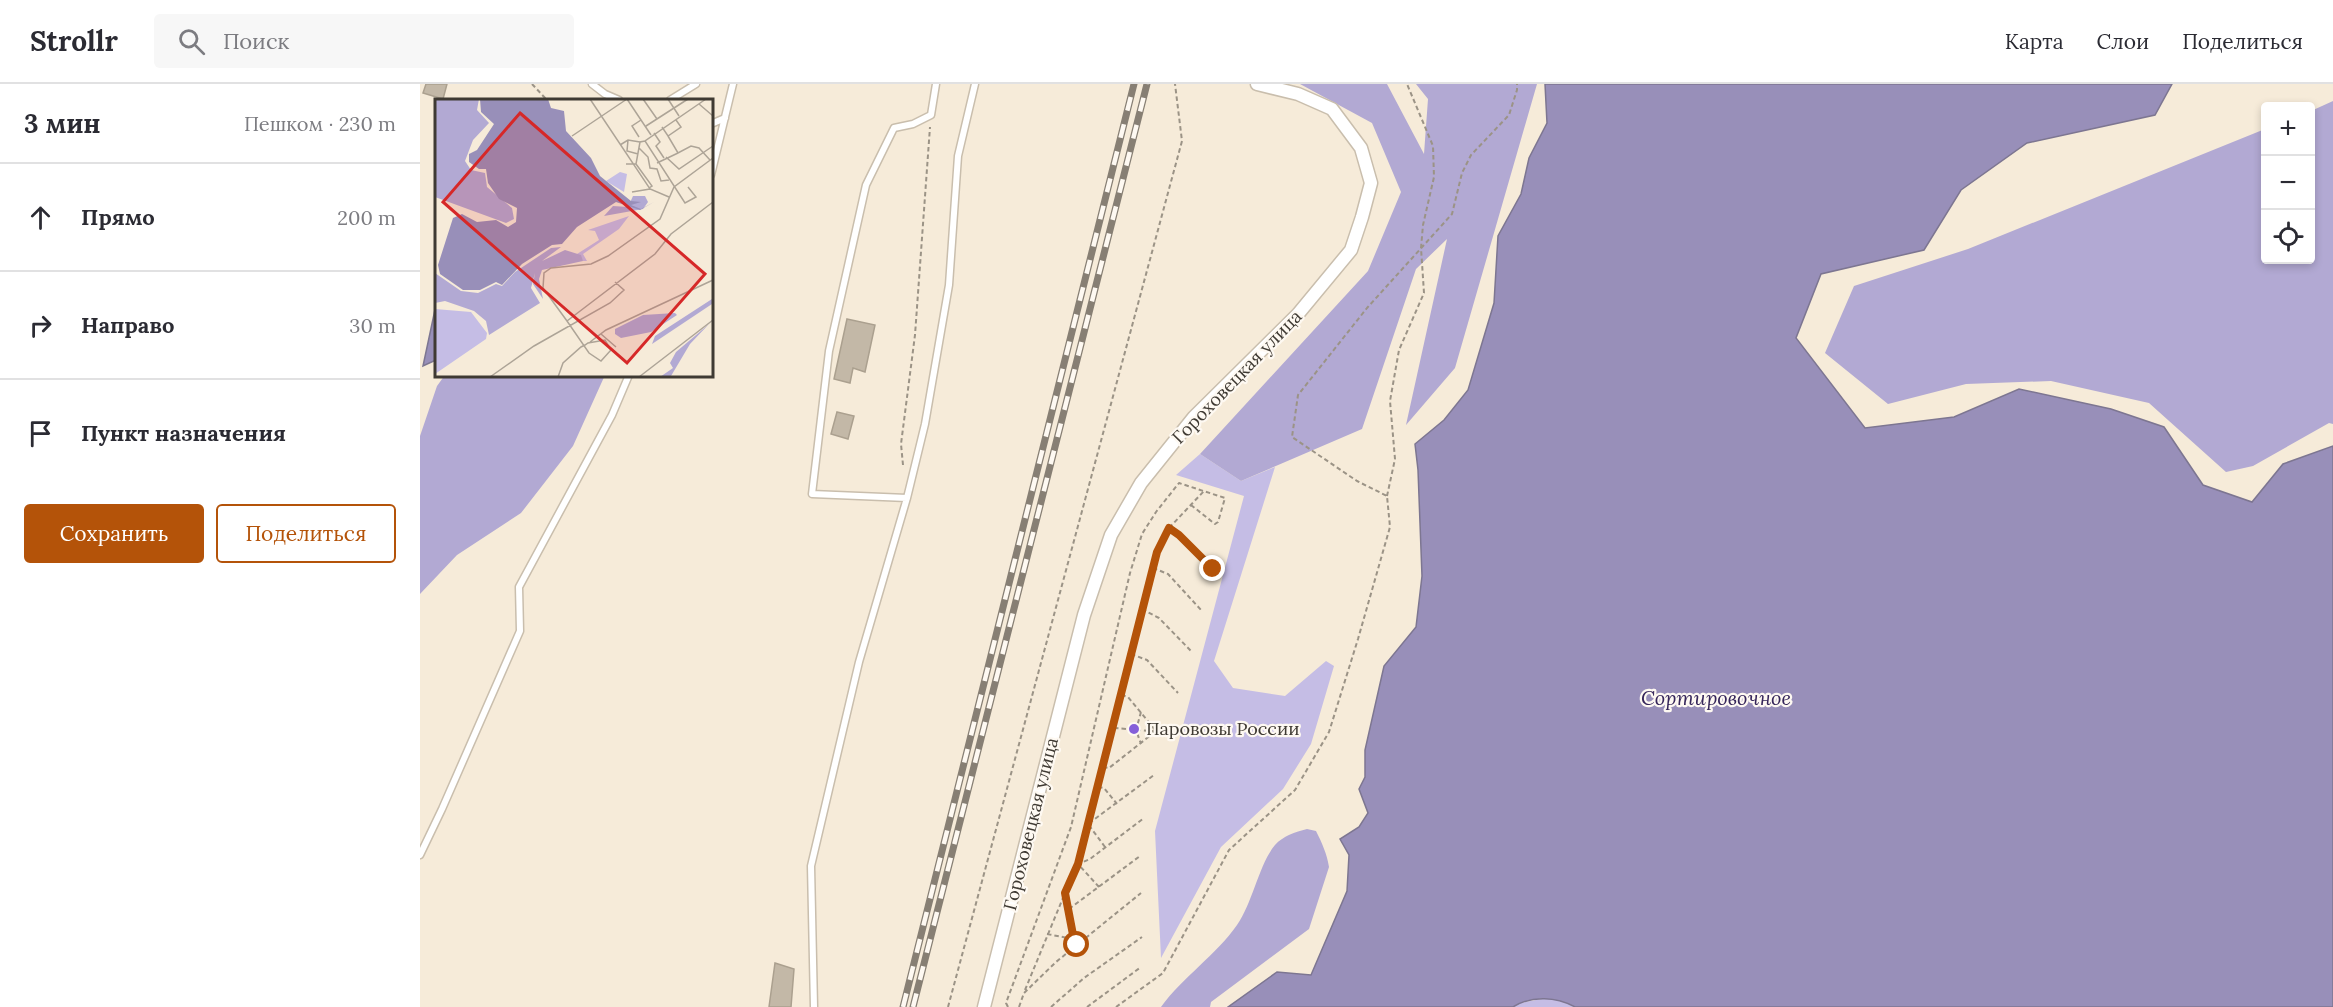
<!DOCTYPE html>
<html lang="ru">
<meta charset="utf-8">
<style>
body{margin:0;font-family:Lora,serif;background:#f7f7f7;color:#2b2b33}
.controls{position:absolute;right:18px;top:18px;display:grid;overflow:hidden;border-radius:6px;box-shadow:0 3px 9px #0003}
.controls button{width:54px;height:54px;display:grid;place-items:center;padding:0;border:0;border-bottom:2px solid #e1e1e2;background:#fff;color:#2b2b33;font:30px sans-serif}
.stop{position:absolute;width:18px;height:18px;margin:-14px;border:4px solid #b45309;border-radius:50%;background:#fff}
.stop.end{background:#b45309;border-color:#fff;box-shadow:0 2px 6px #0008}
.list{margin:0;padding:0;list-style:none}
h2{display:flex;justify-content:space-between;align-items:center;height:78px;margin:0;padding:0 24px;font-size:26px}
h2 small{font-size:20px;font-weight:400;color:#7c7c81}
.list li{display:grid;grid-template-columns:39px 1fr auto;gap:18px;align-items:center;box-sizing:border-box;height:108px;padding:0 24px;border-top:2px solid #e1e1e2}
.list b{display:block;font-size:22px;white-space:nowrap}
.list em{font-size:20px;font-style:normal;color:#7c7c81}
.actions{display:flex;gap:12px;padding:18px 24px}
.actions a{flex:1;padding:14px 0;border:2px solid #b45309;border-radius:6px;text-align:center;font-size:21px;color:#b45309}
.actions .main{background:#b45309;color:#fff}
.icon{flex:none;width:33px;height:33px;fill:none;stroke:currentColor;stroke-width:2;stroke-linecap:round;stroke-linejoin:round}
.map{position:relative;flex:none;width:1913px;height:923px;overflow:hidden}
header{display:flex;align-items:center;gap:36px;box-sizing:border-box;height:84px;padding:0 30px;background:#fff;border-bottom:2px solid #e1e1e2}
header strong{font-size:28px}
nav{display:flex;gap:33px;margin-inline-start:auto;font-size:21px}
.search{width:420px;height:54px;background:#f7f7f7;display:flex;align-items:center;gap:15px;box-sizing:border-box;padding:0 21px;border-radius:6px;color:#7c7c81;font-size:22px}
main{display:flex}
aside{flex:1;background:#fff}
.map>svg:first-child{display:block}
.green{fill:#c5bde5}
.forest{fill:#b2a9d3}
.water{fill:#988fb9;stroke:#7d7691;stroke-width:1.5}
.building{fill:#c3b8a7;stroke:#aba08f;stroke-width:1.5}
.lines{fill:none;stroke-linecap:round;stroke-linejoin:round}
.lane-casing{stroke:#c9bead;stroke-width:9}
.street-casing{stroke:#c9bead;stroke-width:15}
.path{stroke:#9b9386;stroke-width:2;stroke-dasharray:4.5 3;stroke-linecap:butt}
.lane{stroke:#fff;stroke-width:6}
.street{stroke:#fff;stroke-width:12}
.rail-casing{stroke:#877f74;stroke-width:7}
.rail{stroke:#fef9f2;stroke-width:4.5;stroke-dasharray:14;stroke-linecap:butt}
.route{stroke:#b45309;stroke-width:8}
.poi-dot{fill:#855fd9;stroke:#fef9f2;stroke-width:2}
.labels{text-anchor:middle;stroke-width:4.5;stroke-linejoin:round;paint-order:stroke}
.street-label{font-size:18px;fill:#3f3a33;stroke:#fef9f2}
.poi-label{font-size:18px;fill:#3f3a33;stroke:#fef9f2;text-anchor:start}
.water-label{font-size:20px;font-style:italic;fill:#35255a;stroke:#fef9f2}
.inset-road{fill:none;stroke:#ada497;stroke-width:1.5}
.view{fill:#d62828;fill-opacity:0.15;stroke:#d62828;stroke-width:3}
.inset-edge{fill:none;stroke:#3f3a33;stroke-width:3}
</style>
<header>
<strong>Strollr</strong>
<div class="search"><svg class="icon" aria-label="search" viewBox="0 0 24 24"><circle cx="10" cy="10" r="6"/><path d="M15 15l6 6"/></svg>Поиск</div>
<nav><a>Карта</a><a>Слои</a><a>Поделиться</a></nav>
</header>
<main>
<aside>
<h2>3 мин<small>Пешком · 230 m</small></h2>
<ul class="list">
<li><svg class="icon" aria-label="ahead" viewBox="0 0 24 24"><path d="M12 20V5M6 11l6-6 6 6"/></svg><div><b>Прямо</b></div><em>200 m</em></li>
<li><svg class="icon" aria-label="right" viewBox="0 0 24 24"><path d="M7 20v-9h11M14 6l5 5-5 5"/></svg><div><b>Направо</b></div><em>30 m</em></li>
<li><svg class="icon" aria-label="arrive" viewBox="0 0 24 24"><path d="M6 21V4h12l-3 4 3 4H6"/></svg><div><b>Пункт назначения</b></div></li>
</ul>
<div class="actions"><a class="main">Сохранить</a><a>Поделиться</a></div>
</aside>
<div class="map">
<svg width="1913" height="923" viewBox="0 0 1913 923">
<rect width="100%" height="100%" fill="#f6ebd9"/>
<path class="green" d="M780,370L821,397L855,383L794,577L813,604L865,612L906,577L914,582L891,660L863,705L801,763L741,874L735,747L824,412L756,391Z
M1127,914L1143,916L1155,923H1093L1100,919Z"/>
<path class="forest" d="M880,0H967L1004,70L1008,15L996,0H1117L1035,284L986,341L1027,155L996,185L942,345L821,397L780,370L948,187L981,108L952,39Z
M1913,17V340L1909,339L1833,382L1806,388L1729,319L1631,297L1546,300L1468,320L1405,269L1434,202L1548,165L1845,45L1846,176H1890L1891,27Z
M25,291H185L153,362L101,429L37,471L0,510V352L17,302Z
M887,745L896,747C902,759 907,770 909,783L889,845L791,918L790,923H741C763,893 796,871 817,841C833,818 839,780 855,761C863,752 875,748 887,745Z"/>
<path class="water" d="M1125,0H1752L1735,31L1607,59L1541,106L1504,166L1401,190L1376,254L1445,344L1534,333L1599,305L1691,325L1744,343L1783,401L1832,418L1863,380L1913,362V923H1155C1137,913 1112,911 1093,923H808L857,888L891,891L927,807L929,771L920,755L939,743L948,729L939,705L945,693V666L964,582L996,543L1002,492L998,386L995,360L1024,336L1048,306L1074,219L1078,152L1101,110L1109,74L1127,39Z
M16,221V276L3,282Z"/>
<path class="building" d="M6,0H27L23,15L3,9Z
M427,235L455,241L445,288L433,284L430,299L414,295Z
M417,328L434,332L428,355L411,350Z
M355,879L374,885L371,923H349Z"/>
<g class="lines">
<g class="lane-casing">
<path id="lane" d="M172,0L185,10L199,16
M250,16L276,0
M291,40L305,34
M291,91L313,0
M487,414L392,410L409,267L446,101L474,44L493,40L511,31L516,0
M0,771L22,725L100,547L99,503L192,331L209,291
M394,923L391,782L439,578L487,414L505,340L529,201L538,72L555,0"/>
</g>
<g class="street-casing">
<path id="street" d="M564,923L664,531L691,451L721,399L774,333L878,230L931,166L942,133L951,99L941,64L912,25L878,10L837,0"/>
</g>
<path class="path" d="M112,0L127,16
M483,381L481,360L495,251L510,43
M967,412L975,375L970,317L979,266L1004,209L1001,164L1003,141L1014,93L1013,62L987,0
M749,444L759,451L793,485
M733,484L748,490L782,527
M722,525L739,534L771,567
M711,570L727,576L758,609
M721,628L716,646L721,660
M694,644L744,648
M683,683L689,684L736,647L708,613L702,611
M678,703L684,704L697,720
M685,763L668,740L734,691
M679,803L658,780L670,775L724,734
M649,825L720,772
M627,850L653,855
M658,861L654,856L645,809L658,780L668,740L737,468L749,444L784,407
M605,906L645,809
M528,923L762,57L755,0
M588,923L586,919L651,743L710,489L722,450L736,428L759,399L805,414L798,438L795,440L771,421
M599,923L604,909L636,878L721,809
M631,923L664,894L722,853
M667,923L721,883
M696,923L743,889L809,766L875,706L909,648L938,555L970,443L967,412L937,397L872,353L878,311L947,224L1032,130L1042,89L1051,71L1089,31L1097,6V0"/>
<use href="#lane" class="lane"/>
<use href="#street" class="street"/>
<g class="rail-casing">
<path id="rail" d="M483,923L714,0
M493,923L727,0"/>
</g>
<use href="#rail" class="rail"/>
</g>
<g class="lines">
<path class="route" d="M657,861L654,856L645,809L658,780L668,740L737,468L749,444L759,451L793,485"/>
</g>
<circle class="poi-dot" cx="714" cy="645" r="6"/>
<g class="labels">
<g class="street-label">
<text transform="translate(817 293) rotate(-46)" y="6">Гороховецкая улица</text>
<text transform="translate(611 740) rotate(-76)" y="6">Гороховецкая улица</text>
</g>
<g class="poi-label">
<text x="726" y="651">Паровозы России</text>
</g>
<g class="water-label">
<text x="1296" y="621">Сортировочное</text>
</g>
</g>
<g transform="translate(15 15)">
<rect width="278" height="278" fill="#f6ebd9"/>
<path d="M185,73L192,75L189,93L171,82ZM194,117L184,130L148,155L152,162H148L142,155L164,141L160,132L153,131ZM0,210L36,213L52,234L51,240L0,275Z" fill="#c5bde5"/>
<path d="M0,0H44L42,11L54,24L38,41L30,62L36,71L50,74L52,88L77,109L79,120L71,124L0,98ZM198,97H210L213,103L208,110L169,117L178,107L193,108ZM126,148L107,162L130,151L146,156L148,162L107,171L104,180L108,200L98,185L100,174L96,189L105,204L54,236L51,222L39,212L10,202L0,204V174L26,192L43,194L61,185L67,187L80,173L116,149ZM277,200V205L217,245L220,237ZM240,214L242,216L216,233L186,239L180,235V230L208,216ZM274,225L255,245L236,277L225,278L238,269L235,264L241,253Z" fill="#b2a9d3"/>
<path d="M45,0H113L116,9L129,12L131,32L156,59L165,77L196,102L206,103L196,106L206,110L219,103L205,111L181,103L142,128L127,145L117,146L87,165L67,186L61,183L45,191H28L5,175L3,166L18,119L27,115L42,123L61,121L73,128L81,123L82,109L64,100L53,84L51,70H44L34,63V55L42,51L59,25L46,13Z" fill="#988fb9"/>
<path class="inset-road" d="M155,0L215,90L234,98M192,0L216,36M208,0L222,20M233,0L244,17M264,5L278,17M211,27L253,0M227,28L233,37L246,28L241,21M219,34L225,43L221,47L229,59M137,37L192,0M233,37L243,54L256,47L264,49L275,61M204,38L197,27L206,21M193,41L192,52L203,55M185,46L193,41L205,43M204,49L213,58L215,69L222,70L226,82L234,81M231,58L244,70L278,47M222,64L243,54M191,65H201L205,43L210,42M201,65L217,87L214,89M253,88L261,98L250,104L210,42L271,0M197,93L215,90M132,222L220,155L236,135L278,103M166,235L181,248M155,243L171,231L278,181M55,278L99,247L175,204L189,191L180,183M123,278L128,264L146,248L150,246L153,244L170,241L176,251L166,262L154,254L132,222L108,189L109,174L116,169L156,165L173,157L225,120L239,88L278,59M204,278L278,221"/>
<path class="view" d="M85,14L270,175L192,264L8,103Z"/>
<rect width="278" height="278" class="inset-edge"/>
</g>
</svg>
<div class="controls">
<button>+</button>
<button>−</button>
<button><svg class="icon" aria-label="locate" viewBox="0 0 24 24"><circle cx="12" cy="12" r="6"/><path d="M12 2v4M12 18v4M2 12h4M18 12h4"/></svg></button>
</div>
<div class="stop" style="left:657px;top:861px"></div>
<div class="stop end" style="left:793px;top:485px"></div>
</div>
</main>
